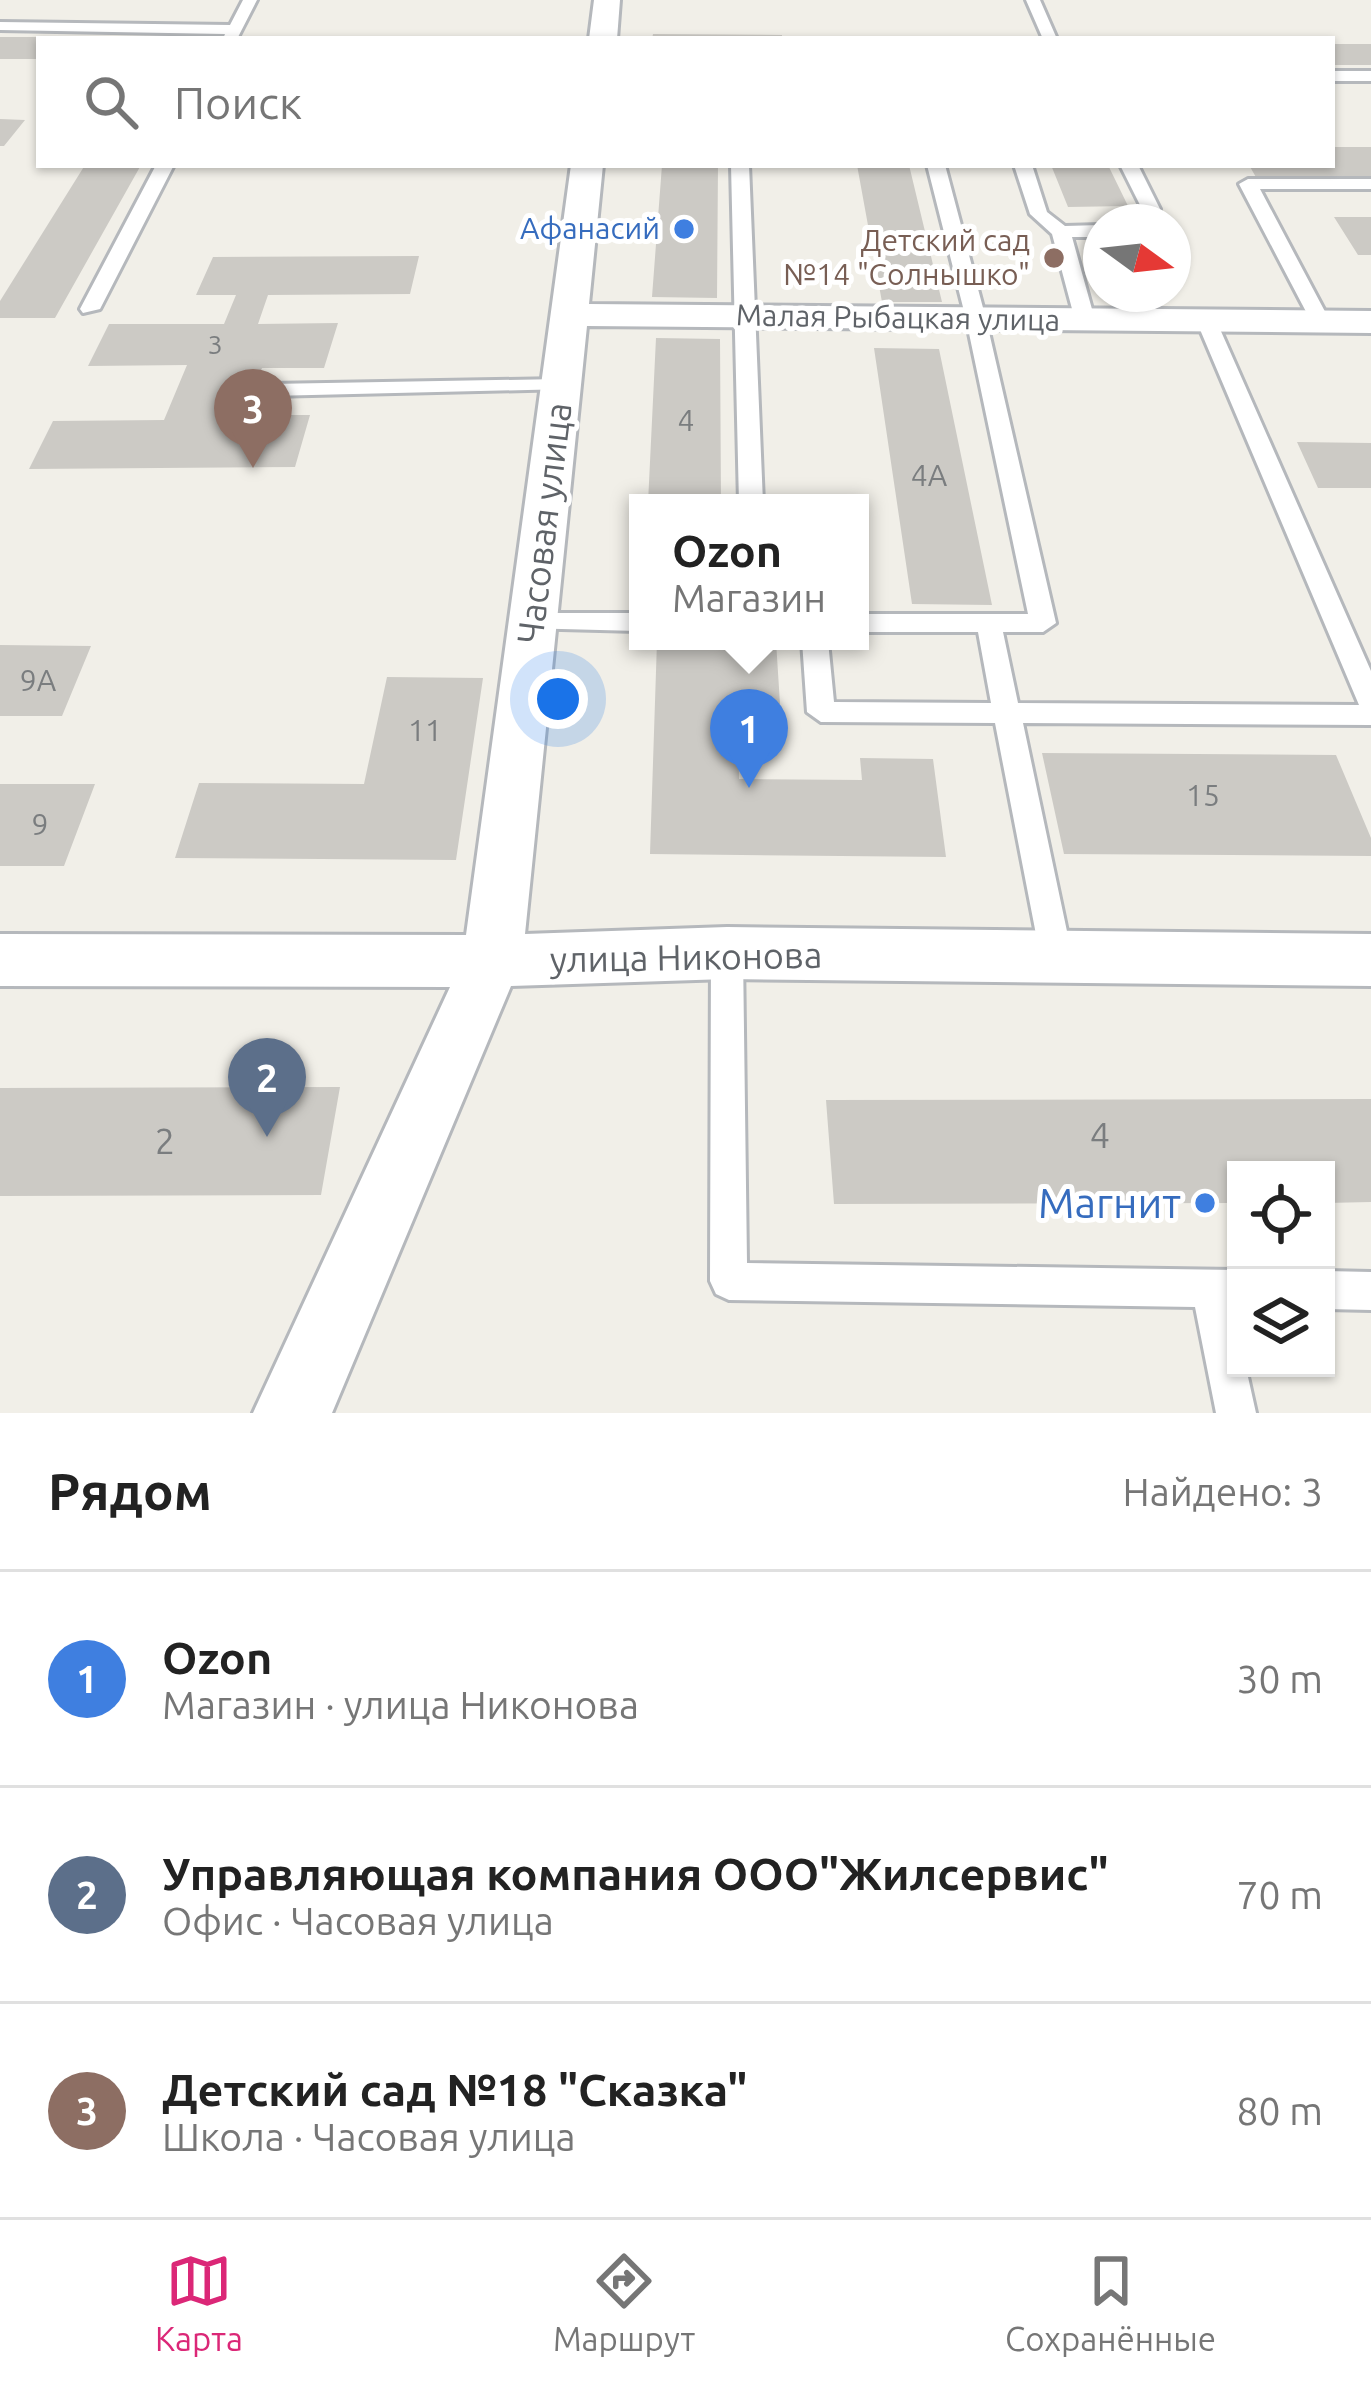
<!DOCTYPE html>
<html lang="ru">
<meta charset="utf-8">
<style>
body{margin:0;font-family:Ubuntu,sans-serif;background:#f2f2f2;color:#222}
.controls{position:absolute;right:36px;bottom:36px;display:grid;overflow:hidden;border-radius:0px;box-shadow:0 3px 9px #0004}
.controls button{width:108px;height:108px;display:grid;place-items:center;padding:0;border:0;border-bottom:3px solid #e0e0e0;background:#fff;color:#222;font:60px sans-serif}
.compass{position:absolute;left:1083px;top:204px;width:108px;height:108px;border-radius:50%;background:#fff;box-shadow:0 3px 9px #0004;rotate:105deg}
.you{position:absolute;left:558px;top:699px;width:42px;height:42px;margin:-30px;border:9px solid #fff;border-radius:50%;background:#1a73e8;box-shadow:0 0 0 18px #1a73e833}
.badge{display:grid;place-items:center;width:78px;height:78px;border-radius:50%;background:#db2777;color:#fff;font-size:39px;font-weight:700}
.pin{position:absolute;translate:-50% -99px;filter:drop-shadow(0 3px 6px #0008)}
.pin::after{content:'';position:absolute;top:63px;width:42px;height:36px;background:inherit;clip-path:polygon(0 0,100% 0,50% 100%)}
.popup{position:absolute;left:629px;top:494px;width:240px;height:156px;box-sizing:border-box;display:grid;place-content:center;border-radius:0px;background:#fff;filter:drop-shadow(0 3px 9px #0005);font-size:39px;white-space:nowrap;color:#767676}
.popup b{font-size:45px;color:#222}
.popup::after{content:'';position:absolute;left:50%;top:100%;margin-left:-24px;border:24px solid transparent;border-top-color:#fff}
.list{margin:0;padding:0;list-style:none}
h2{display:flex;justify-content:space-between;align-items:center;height:156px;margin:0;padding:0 48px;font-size:51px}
h2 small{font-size:39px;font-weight:400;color:#767676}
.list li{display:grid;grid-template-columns:78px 1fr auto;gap:36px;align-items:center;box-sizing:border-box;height:216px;padding:0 48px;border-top:3px solid #e0e0e0}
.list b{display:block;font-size:45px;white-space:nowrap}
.list p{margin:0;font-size:39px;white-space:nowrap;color:#767676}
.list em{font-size:39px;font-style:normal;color:#767676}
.icon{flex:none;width:66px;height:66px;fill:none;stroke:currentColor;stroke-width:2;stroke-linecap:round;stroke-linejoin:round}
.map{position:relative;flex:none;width:1371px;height:1413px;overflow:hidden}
.search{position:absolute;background:#fff;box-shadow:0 3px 9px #0004;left:36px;right:36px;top:36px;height:132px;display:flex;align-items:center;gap:30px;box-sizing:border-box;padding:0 42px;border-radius:0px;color:#767676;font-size:45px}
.sheet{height:804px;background:#fff}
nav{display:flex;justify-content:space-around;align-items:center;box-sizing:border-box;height:168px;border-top:3px solid #e0e0e0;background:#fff;font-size:33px;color:#767676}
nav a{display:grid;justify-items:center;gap:6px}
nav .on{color:#db2777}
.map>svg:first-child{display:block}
.building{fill:#cccac5}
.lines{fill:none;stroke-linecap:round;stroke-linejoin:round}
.service-casing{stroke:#b5b8bc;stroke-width:6}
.minor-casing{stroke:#b5b8bc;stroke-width:6}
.service{fill:#fff;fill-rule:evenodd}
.minor{fill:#fff;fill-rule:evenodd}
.shop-dot{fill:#3f7fe0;stroke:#fff;stroke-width:4.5}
.education-dot{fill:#8d6e63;stroke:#fff;stroke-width:4.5}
.labels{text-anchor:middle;stroke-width:10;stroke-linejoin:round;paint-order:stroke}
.far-number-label{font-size:27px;fill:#7a7d7f}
.far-shop-label{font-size:30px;fill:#366cbe;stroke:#fff;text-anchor:end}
.far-education-label{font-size:30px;fill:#785e54;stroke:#fff;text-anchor:end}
.far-street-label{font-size:30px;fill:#5f6368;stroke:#fff}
.number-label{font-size:30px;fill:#7a7d7f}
.street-label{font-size:36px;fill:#5f6368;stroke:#fff}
.near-number-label{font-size:36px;fill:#7a7d7f}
.near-shop-label{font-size:42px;fill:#366cbe;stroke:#fff;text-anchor:end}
</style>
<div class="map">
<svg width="1371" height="1413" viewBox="0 0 1371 1413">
<rect width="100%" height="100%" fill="#f1efe8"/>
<path class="building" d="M653,34L782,35V39H652Z
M0,37H39V59H0Z
M1332,44H1371V65H1332Z
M0,119L25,120L4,146H0Z
M1332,147H1371V177L1257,179L1249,165H1332Z
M85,165H141L55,318H0V301Z
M662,165H718L717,298L652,297Z
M857,165H909L942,302H882Z
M1051,165H1108L1128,206L1068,207Z
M1334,217H1371V255H1358Z
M419,256L410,294L268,295L258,324L338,323L324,368H262L245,415H310L295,467L29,469L53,421L164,420L187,365L88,366L109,324H224L236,295H196L213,257Z
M656,338L720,339L721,503H648Z
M874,348L939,349L992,605L912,604Z
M1297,442L1371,443V488H1318Z
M657,641H776L780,704L738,703L739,779L862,780L860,758L933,759L946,857L650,854Z
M0,645L91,646L62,716H0Z
M387,677L483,678L456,860L175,858L199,783L364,784Z
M1042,753L1336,755L1371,838V856L1064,854Z
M0,784H95L64,866H0Z
M340,1087L321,1195L0,1196V1088Z
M1371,1099V1202L1326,1203V1170H1236V1203L834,1204L826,1100Z"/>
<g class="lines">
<g class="service-casing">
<path id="service" d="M243,0H257L237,39H223L225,34L0,30V22L230,25Z
M1026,0H1040L1057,39H1043Z
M1332,71H1371V81H1332Z
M156,165H174L100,309L83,313L80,309Z
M731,165H749L763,503H739Z
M927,165H945L986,319L1056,623L1043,632H1003L1018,703L1359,705L1196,320L1206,314L1216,320L1371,671V725L1023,723L1072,955L1067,965L1056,969L1045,965L1040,955L995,723L821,722L807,712L802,641H828L834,702L991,703L978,632H860V614H1028L966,319Z
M1014,165H1032L1047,212L1065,226L1101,225V237H1072L1095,320L1092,324L1085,326L1075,320L1052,234L1030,214Z
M1120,165H1138L1160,209L1152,222H1134L1142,209Z
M1371,179V189H1260L1330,321L1320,327L1313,325L1239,184L1248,179Z
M560,379L571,385L567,389L270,396L259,390L270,384Z
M532,613H638V631L523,628L519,622Z
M727,939L738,943L743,953L747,1263L1236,1270V1368H1246L1256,1413H1216L1195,1307L729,1300L716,1294L710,1281L711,953L716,943Z
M1326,1271L1371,1272V1310L1326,1309Z"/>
</g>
<g class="minor-casing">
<path id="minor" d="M594,0H620L617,39H589Z
M571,165H603L589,304L1371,311V333L587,326L525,934L727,927L1371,934V986L727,979L511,986L332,1413H253L450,987L0,986V934L466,935Z"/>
</g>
<use href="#service" class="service"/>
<use href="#minor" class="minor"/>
</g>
<g class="shop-dot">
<circle cx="684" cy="229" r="12"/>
<circle cx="1205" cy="1203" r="12"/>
</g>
<circle class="education-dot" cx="1054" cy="258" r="12"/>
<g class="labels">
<g class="far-number-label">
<text x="215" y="354">3</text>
</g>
<g class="far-shop-label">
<text x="660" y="239">Афанасий</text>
</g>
<g class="far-education-label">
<text x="1030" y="251">Детский сад<tspan x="1030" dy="34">№14 "Солнышко"</tspan></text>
</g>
<g class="far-street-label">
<text transform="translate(898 318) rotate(1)" y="10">Малая Рыбацкая улица</text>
</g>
<g class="number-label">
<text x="686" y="431">4</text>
<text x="929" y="486">4А</text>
<text x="38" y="691">9А</text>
<text x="425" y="741">11</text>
<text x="1203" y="806">15</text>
<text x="40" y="835">9</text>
</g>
<g class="street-label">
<text transform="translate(544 523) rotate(-83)" y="13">Часовая улица</text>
<text transform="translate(686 957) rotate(-1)" y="13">улица Никонова</text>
</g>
<g class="near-number-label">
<text x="1100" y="1148">4</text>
<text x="165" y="1154">2</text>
</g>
<g class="near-shop-label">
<text x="1181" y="1218">Магнит</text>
</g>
</g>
</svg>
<div class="controls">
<button><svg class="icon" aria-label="locate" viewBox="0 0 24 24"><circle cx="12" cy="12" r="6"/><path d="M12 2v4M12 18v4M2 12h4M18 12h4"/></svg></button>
<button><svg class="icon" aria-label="layers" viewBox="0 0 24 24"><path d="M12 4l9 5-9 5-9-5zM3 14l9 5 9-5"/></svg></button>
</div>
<svg class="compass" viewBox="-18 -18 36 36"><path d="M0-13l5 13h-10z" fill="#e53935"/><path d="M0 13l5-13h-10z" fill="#767676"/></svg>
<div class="you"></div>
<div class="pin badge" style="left:749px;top:788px;background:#3f7fe0">1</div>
<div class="popup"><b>Ozon</b>Магазин</div>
<div class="pin badge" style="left:267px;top:1137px;background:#5c6f8a">2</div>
<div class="pin badge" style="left:253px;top:468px;background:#8d6e63">3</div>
<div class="search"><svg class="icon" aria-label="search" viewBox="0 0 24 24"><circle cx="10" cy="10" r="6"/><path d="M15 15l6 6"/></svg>Поиск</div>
</div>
<section class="sheet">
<h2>Рядом<small>Найдено: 3</small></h2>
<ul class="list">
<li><span class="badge" style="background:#3f7fe0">1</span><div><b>Ozon</b><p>Магазин · улица Никонова</p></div><em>30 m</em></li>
<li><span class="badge" style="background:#5c6f8a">2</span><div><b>Управляющая компания ООО&quot;Жилсервис&quot;</b><p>Офис · Часовая улица</p></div><em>70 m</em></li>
<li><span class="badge" style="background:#8d6e63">3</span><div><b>Детский сад №18 &quot;Сказка&quot;</b><p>Школа · Часовая улица</p></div><em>80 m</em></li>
</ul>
</section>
<nav>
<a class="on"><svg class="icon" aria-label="map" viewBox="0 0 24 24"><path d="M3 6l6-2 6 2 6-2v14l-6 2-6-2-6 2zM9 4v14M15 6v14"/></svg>Карта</a>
<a><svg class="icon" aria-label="directions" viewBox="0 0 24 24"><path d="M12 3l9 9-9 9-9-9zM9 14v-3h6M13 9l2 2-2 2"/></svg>Маршрут</a>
<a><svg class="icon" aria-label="saved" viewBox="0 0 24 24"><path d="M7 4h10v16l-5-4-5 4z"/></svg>Сохранённые</a>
</nav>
